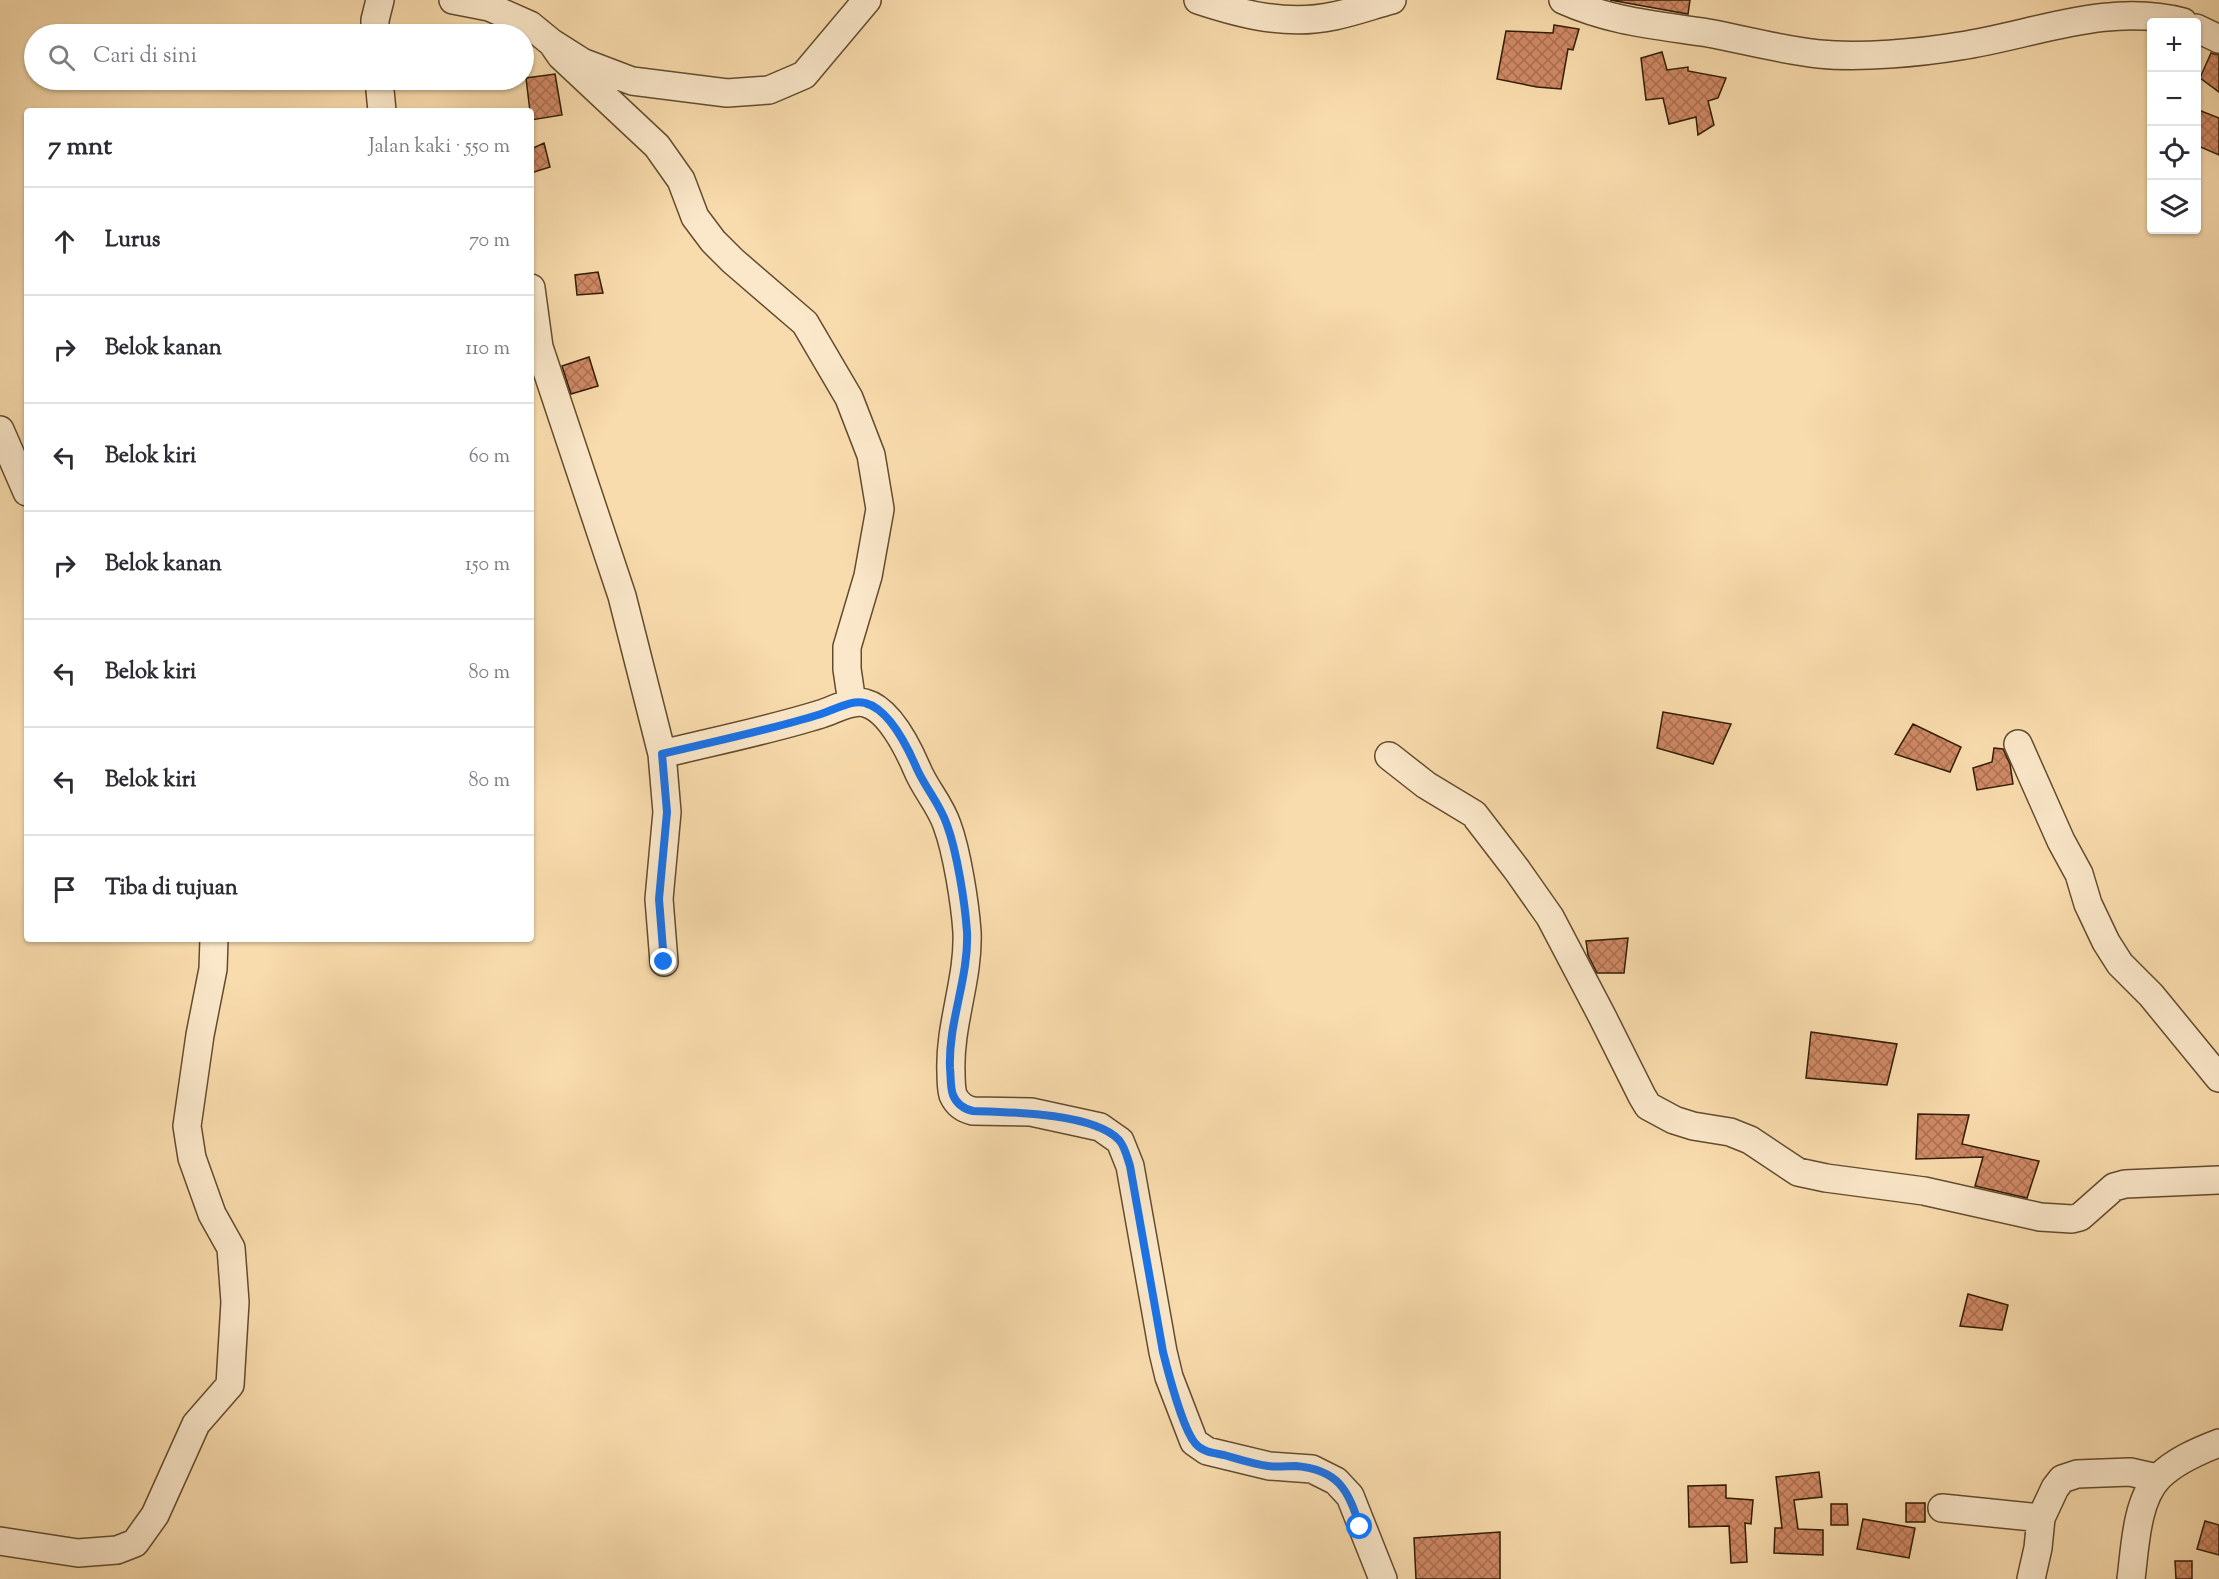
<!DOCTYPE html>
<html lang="id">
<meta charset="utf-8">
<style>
body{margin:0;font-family:"Sorts Mill Goudy",serif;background:#f2f2f3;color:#2b2b33}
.controls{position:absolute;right:18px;top:18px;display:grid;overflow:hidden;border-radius:6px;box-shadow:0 2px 4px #0004}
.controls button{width:54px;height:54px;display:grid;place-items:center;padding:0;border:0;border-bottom:2px solid #e1e1e2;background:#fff;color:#2b2b33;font:30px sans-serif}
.stop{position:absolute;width:18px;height:18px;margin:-14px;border:4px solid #1a73e8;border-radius:50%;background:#fff}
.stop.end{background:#1a73e8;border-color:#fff;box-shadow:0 2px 6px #0008}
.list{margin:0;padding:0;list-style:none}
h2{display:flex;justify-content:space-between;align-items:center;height:78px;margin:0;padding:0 24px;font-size:26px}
h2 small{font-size:20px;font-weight:400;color:#7c7c81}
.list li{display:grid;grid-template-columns:39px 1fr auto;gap:18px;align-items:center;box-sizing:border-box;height:108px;padding:0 24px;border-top:2px solid #e1e1e2}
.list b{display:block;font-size:22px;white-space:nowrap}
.list em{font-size:20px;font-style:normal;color:#7c7c81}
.icon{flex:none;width:33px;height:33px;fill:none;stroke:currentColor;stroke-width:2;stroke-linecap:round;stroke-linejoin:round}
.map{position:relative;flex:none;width:2219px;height:1579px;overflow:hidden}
.search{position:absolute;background:#fff;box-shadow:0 2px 4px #0004;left:24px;top:24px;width:510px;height:66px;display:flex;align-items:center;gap:15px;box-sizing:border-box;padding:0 21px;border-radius:33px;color:#7c7c81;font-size:22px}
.panel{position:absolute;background:#fff;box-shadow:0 2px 4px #0004;left:24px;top:108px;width:510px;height:834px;border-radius:6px}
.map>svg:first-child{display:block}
.building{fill:url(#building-cross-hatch);stroke:#311c04;stroke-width:1.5}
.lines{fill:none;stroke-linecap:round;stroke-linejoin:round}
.minor-casing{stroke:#634c2e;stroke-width:30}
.minor{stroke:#fbe8ca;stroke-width:27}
.route{stroke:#1a73e8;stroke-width:8}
</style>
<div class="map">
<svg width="2219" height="1579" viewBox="0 0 2219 1579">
<defs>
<pattern id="building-cross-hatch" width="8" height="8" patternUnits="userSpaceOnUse" patternTransform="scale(1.5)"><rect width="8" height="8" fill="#d08965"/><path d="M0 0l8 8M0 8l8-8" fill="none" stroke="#a96f51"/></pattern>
</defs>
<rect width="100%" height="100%" fill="#f9dcad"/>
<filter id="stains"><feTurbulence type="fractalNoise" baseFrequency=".00333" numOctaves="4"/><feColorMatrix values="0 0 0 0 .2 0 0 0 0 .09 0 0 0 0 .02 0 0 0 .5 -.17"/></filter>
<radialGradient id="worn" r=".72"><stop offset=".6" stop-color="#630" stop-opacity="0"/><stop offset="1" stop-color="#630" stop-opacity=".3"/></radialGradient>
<path class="building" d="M1610,0H1690L1688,14Z
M1554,25L1579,29L1573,50L1568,49L1561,89L1537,87L1497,79L1506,31L1553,33Z
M1662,52L1667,70L1688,67V71L1726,78L1718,98L1708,101L1714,125L1698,135L1696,117L1669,124L1663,98L1646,100L1641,58Z
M2211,53L2219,55V92L2200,78Z
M555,74L562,115L531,120L526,78Z
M2196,109L2219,118V155L2196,145Z
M544,143L550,167L531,173V149Z
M598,272L603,293L577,295L575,275Z
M589,357L598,386L571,394L562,366Z
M1663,712L1731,724L1713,764L1657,748Z
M1913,724L1961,747L1950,772L1895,754Z
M1994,748L2003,749L2010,764L2013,784L1977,790L1973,768L1992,762Z
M1628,938L1624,973H1597L1588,955L1586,941Z
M1811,1032L1897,1044L1887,1085L1806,1078Z
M1918,1114L1969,1115L1962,1144L2039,1161L2027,1198L1975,1186L1983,1157L1916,1159Z
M1968,1294L2008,1305L2002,1330L1960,1326Z
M1819,1472L1822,1497L1794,1500L1798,1529L1823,1530V1555L1774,1553L1775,1528H1782L1776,1477Z
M1726,1485V1498L1753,1500L1751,1524L1745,1523L1747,1562L1731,1563L1729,1526L1689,1527L1688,1486Z
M1906,1503H1925V1522H1906Z
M1831,1504H1847L1848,1525H1831Z
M1863,1519L1915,1528L1909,1558L1857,1549Z
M2205,1521L2219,1525V1555L2197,1549Z
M1500,1532V1579H1416L1414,1538Z
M2175,1561H2192V1579H2176Z"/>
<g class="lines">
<g class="minor-casing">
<path id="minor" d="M453,0L489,7L530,25L552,43L582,62L632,81L727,93L769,90L804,75L867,0
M1198,0C1243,15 1288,26 1334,16C1354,12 1373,5 1392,0
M1563,0C1612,22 1656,25 1708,33C1745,40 1782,50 1819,54C1861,58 1918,53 1960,46C2033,35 2108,2 2183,22
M2196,28L2219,39
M375,34V20L380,0
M552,43L561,56L657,146L681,180L695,217L713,241L733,261L805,323L849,398L871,455L880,509L868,576L847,647V669L852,703
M379,80L382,111
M531,288L539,347L622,596L662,754L667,812L659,899L664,962
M0,430L27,492
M2018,744L2061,841L2079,874L2088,904L2106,942L2120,964L2151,995L2219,1078
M662,754C715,741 770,730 821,714C834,710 852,699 865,703C889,709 908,748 917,769C925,789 940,804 947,825C957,852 965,903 967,932C969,979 949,1025 951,1072C951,1079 951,1088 953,1095C957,1104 964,1109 973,1111L1031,1112L1100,1127L1120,1141L1130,1166L1163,1352L1169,1377L1194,1442L1207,1451L1269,1466L1312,1469L1336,1481L1350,1496L1383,1579
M1389,756L1426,785L1474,814L1517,870L1550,917L1602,1016L1642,1096L1648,1106L1674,1120L1693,1126L1730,1132L1750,1140L1798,1172L1826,1178L1924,1191L2040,1217L2072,1219L2080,1217L2114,1187L2125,1184L2219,1180
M1942,1508L2041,1518L2055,1488L2062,1479L2077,1474L2130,1472L2157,1478
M0,1541L78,1553L117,1550L135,1543L155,1515L196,1424L230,1385L235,1302L231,1248L212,1214L192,1158L187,1126L200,1035L213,969L214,939
M2031,1579L2038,1548L2041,1518
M2131,1579C2135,1549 2136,1500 2159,1477C2175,1461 2198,1451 2219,1443"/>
</g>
<use href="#minor" class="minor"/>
</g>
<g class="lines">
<path class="route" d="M664,962L659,899L667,812L662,754C715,741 770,730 821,714C834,710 852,699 865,703C889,709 908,748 917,769C926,789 940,804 947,825C957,852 965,903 967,932C969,978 948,1022 950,1068C951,1076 950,1087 953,1095C957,1105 964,1109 973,1111C1009,1112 1094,1113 1119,1140C1125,1147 1127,1157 1130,1166L1163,1352C1168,1372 1183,1429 1195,1443C1202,1452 1214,1453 1224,1455C1238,1459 1253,1464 1268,1466C1277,1467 1287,1466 1296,1466C1339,1470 1348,1490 1360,1527"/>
</g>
<rect width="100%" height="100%" filter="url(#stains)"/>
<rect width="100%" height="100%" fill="url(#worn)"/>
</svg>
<div class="controls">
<button>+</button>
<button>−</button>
<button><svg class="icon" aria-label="locate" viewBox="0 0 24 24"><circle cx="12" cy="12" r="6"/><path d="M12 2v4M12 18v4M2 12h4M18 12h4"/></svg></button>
<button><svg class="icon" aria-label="layers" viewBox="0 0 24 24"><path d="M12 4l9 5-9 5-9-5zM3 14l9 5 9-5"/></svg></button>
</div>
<div class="stop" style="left:1360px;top:1527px"></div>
<div class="stop end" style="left:664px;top:962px"></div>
<div class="search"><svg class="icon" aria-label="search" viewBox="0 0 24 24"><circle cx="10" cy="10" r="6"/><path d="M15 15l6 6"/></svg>Cari di sini</div>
<section class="panel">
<h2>7 mnt<small>Jalan kaki · 550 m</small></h2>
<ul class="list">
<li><svg class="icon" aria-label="ahead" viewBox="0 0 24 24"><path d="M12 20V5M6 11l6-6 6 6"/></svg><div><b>Lurus</b></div><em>70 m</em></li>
<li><svg class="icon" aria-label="right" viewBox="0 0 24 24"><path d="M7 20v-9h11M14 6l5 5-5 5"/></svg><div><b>Belok kanan</b></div><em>110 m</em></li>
<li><svg class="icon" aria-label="left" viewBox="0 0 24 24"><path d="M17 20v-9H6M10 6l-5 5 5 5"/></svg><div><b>Belok kiri</b></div><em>60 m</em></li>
<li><svg class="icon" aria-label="right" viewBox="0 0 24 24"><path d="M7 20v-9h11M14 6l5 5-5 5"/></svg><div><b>Belok kanan</b></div><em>150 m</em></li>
<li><svg class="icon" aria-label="left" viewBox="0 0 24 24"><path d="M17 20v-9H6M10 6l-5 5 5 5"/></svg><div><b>Belok kiri</b></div><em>80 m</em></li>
<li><svg class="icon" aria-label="left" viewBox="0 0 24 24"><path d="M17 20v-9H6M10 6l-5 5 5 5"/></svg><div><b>Belok kiri</b></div><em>80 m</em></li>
<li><svg class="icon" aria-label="arrive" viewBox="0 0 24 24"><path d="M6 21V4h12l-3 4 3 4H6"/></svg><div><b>Tiba di tujuan</b></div></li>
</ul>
</section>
</div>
